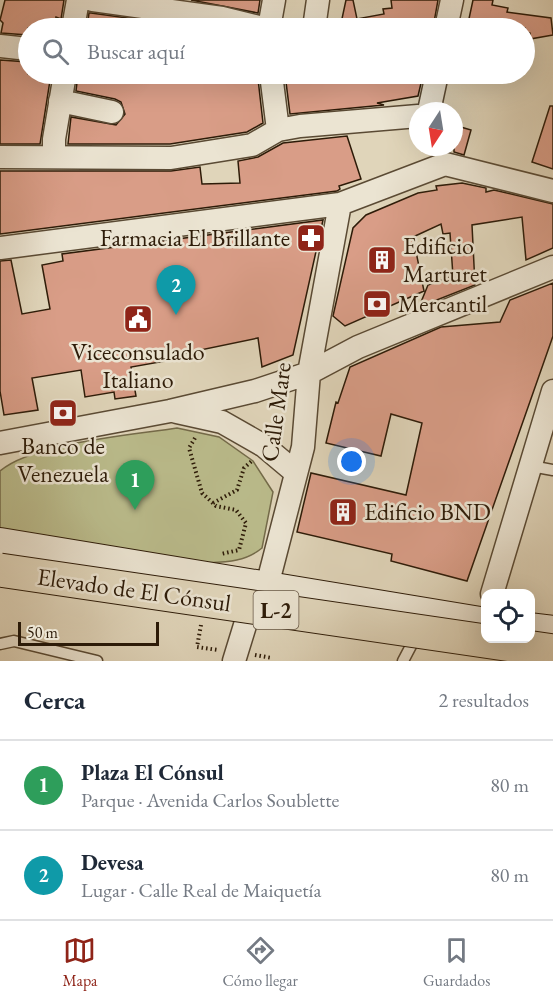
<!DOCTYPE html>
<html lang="es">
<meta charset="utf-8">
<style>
body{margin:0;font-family:"EB Garamond",serif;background:#f2f2f3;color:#1f2937}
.controls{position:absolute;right:18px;bottom:18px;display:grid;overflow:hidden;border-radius:12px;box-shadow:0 6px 24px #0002}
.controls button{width:54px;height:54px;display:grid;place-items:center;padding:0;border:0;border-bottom:2px solid #e0e1e3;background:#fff;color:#1f2937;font:30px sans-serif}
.compass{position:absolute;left:409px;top:102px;width:54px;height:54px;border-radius:50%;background:#fff;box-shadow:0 6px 24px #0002;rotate:192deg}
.scale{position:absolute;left:18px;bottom:15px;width:141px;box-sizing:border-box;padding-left:6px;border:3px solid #2d1b08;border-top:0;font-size:16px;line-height:21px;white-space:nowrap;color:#2d1b08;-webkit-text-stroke:4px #ebe4d2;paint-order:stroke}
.you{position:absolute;left:352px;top:462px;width:21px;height:21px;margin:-15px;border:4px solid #fff;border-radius:50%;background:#1a73e8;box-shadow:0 0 0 9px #1a73e833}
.badge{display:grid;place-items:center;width:39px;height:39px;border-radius:50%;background:#8f2418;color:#fff;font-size:20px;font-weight:700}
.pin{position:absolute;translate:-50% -50px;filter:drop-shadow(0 2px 3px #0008)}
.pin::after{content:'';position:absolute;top:32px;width:21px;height:18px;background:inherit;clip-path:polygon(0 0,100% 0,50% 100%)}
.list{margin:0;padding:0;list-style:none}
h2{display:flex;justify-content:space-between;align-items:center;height:78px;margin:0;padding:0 24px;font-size:26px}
h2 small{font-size:20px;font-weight:400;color:#747a83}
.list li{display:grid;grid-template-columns:39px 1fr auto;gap:18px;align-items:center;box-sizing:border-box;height:90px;padding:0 24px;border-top:2px solid #e0e1e3}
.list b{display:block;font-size:22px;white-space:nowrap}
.list p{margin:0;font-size:20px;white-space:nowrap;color:#747a83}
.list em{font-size:20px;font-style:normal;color:#747a83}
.icon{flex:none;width:33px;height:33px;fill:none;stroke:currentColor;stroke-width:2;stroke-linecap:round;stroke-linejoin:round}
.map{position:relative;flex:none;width:553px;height:661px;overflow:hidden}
.search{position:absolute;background:#fff;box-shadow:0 6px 24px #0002;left:18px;right:18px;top:18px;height:66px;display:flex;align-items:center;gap:15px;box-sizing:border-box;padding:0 21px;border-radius:33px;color:#747a83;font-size:22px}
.sheet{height:258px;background:#fff}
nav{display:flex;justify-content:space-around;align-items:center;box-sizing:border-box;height:84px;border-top:2px solid #e0e1e3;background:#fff;font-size:16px;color:#747a83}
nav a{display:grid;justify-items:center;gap:3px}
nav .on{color:#8f2418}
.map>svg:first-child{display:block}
.green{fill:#babb8b;stroke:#746b4a;stroke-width:1.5}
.building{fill:#d99d87;stroke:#2d1b08;stroke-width:1.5}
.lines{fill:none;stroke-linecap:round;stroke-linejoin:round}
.lane-casing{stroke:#5a4a34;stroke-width:13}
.street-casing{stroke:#5a4a34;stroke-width:25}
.secondary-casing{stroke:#2d1b08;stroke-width:34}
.path{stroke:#2d1b08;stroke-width:4;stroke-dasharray:1.5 3;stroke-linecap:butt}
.lane{stroke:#ebe4d2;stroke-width:10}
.street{stroke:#ebe4d2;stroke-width:22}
.secondary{stroke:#ebe4d2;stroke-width:32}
.primary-bridge-casing{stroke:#2d1b08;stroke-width:35;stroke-linecap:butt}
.primary-bridge{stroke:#e0d5ba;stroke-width:33}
.labels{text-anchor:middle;stroke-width:5;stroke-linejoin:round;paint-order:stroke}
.shield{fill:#ebe4d2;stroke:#665745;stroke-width:1.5}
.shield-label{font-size:22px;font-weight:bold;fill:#2d1b08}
.poi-label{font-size:24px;fill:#2d1b08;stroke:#ebe4d2;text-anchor:start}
.street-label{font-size:24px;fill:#2d1b08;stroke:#ebe4d2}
</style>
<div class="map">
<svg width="553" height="661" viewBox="0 0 553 661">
<rect width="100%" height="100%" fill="#e0d5ba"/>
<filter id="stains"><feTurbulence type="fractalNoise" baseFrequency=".00333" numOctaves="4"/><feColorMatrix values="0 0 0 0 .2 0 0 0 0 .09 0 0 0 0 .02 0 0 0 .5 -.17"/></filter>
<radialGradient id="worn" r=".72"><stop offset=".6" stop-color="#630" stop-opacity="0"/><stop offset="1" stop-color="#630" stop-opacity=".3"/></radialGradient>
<path class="green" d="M177,428L219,437L253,461L273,492L262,548C245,562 226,562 205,563L0,529V471C32,443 133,435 177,428Z"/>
<path class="building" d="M5,0H64L61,19L56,17L54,28H28V35L1,33L3,23L0,20Z
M191,0H260L258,13Z
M346,0H353L357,19L384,14L383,9L392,8L391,0H438L433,28H340Z
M473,0H493L492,5L508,8L507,12L551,18L553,35L530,39V33L525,32V28H467Z
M89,13H91L200,28H87Z
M0,60L28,62V74H51L40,144H0Z
M78,74H191L209,76V74H224V77L258,79L263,123L247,132L170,144H68L71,117L116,125L125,114L121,102L115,99L76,91Z
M285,74H327L330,79L344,74H421L422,79L418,96L377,103L384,105L290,114Z
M550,106H553V169L532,162Z
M454,125L471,130L464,155L454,152Z
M347,136L361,179L339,186L340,189L337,191L0,234V171H171L200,167L202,184L240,183L238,161L258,157L283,143Z
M462,183L486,188V192L494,190L553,204V248L526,260L522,217L472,225L475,285L419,307L428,285L453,276L450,233L443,234L441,224L413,237L424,291L345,326L333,316L353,228L366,215L418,193L437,190L436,186Z
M323,220L293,355L262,367L258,338L176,355L177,359L131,367L136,396L115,399L114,392L85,397L81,370L32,378L38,410L4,415L0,391V261L11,260L22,314L50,309L42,265L63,261L62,254Z
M553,283V336L467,581L391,561L392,554L297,532L311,473L406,495L422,423L391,414L381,456L326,443L336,402L338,403L350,367L441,327L500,322L510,300Z"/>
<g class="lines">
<g class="lane-casing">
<path id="lane" d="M531,466L553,470
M0,644L14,641L97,661
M403,661L413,642"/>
</g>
<g class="street-casing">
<path id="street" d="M93,0L222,18L263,28
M73,28L78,0
M269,28L274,0
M314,28L318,0
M446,28L452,0
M0,46L28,49
M271,74L278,130
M60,101L112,112
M429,111L437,74
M0,157L171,158L252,145L278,130L300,126L418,116
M54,157V139L65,74
M0,248L340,204L445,164L553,191
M177,412L222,422L264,446L295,472
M0,443L170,411L255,391L309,373L358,347L553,267
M492,594L553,391
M234,661L246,622L267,586L303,447L309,373L340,204"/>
</g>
<g class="secondary-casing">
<path id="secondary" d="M0,544L486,624
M530,629L553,632"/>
</g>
<path class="path" d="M195,438L189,448L202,493L216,506L236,510L246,523L239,550L221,554
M213,503L237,490L244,468L253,460
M201,625L197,647L218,650
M255,655L272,658"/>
<use href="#lane" class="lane"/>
<use href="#street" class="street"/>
<use href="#secondary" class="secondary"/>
<g class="primary-bridge-casing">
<path id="primary-bridge" d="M0,570L553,651"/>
</g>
<use href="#primary-bridge" class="primary-bridge"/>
</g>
<defs>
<g id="pharmacy-square" transform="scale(1.5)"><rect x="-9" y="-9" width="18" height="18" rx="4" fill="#8f2418" stroke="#ebe4d2"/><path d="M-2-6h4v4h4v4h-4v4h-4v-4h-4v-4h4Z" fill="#fff"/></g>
<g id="building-square" transform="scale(1.5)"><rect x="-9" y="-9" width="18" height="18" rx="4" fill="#8f2418" stroke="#ebe4d2"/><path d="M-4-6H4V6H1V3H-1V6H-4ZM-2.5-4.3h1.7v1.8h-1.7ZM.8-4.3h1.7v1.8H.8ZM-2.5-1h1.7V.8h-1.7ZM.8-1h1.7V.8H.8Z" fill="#fff"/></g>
<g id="bank-square" transform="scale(1.5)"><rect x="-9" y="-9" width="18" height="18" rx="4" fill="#8f2418" stroke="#ebe4d2"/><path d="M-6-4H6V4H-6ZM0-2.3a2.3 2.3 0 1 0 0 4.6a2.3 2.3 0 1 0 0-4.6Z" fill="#fff"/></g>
<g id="civic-square" transform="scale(1.5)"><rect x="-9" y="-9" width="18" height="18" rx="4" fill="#8f2418" stroke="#ebe4d2"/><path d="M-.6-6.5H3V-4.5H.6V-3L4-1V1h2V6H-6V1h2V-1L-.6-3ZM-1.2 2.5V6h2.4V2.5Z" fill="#fff"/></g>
</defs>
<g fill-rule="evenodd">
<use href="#pharmacy-square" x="311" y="238"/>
<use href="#building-square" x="382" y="260"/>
<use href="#bank-square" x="377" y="304"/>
<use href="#civic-square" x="138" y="319"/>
<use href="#bank-square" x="63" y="413"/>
<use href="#building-square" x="343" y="512"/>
</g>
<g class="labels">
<rect class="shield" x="253.5" y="591" width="45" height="38" rx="4.5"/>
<g class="shield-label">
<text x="276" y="618">L-2</text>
</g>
<g class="poi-label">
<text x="290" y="246" text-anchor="end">Farmacia El Brillante</text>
<text x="403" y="254">Edificio<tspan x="403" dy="28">Marturet</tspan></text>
<text x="398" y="312">Mercantil</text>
<text x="138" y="360" text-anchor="middle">Viceconsulado<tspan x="138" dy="28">Italiano</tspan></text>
<text x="63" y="454" text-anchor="middle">Banco de<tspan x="63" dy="28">Venezuela</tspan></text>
<text x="364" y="520">Edificio BND</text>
</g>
<g class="street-label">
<text transform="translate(276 412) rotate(-82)" y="8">Calle Mare</text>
<text transform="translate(134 590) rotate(8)" y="8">Elevado de El Cónsul</text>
</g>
</g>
<rect width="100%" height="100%" filter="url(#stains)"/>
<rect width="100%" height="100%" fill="url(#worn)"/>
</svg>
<div class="controls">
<button><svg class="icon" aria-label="locate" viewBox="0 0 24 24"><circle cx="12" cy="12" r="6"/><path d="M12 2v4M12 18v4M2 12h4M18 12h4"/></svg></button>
</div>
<svg class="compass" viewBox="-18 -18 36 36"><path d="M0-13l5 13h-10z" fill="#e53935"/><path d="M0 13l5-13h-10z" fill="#747a83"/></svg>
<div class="scale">50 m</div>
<div class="you"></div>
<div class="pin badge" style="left:135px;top:510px;background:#2e9e5b">1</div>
<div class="pin badge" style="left:176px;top:315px;background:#0f9aa8">2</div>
<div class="search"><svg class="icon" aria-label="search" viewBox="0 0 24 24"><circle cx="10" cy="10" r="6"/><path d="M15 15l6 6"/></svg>Buscar aquí</div>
</div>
<section class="sheet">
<h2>Cerca<small>2 resultados</small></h2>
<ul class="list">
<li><span class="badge" style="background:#2e9e5b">1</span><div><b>Plaza El Cónsul</b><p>Parque · Avenida Carlos Soublette</p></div><em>80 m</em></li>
<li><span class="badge" style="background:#0f9aa8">2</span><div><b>Devesa</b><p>Lugar · Calle Real de Maiquetía</p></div><em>80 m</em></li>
</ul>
</section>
<nav>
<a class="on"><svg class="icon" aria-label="map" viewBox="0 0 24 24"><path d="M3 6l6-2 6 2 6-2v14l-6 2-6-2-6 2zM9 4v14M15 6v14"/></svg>Mapa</a>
<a><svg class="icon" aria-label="directions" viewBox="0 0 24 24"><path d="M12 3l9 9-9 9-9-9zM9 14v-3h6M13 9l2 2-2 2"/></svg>Cómo llegar</a>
<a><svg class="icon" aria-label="saved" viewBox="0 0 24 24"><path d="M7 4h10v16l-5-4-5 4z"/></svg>Guardados</a>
</nav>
